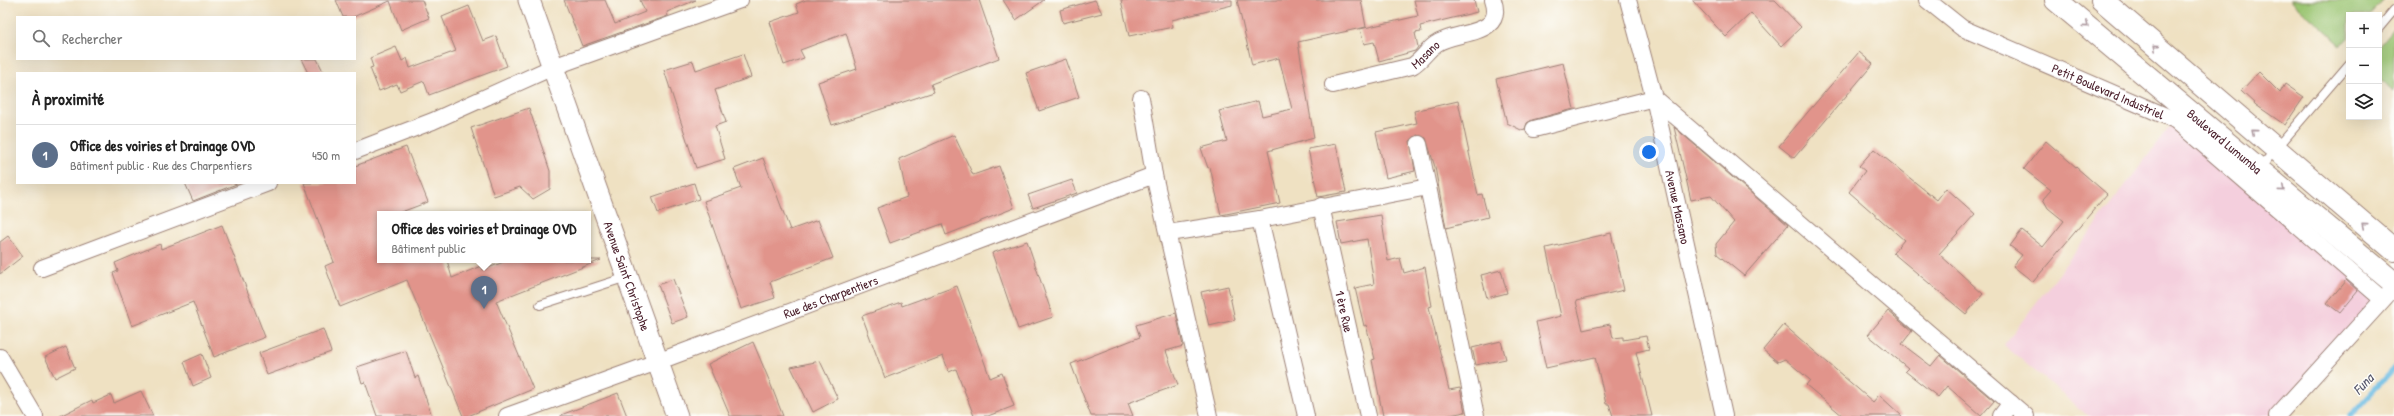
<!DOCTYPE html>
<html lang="fr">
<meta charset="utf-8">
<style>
body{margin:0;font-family:"Patrick Hand",sans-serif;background:#f6f6f6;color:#222}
.controls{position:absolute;right:12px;top:12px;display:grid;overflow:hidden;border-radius:0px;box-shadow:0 4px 16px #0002}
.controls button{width:36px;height:36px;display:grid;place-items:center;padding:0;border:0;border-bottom:1px solid #e0e0e0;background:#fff;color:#222;font:20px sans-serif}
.you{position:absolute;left:1649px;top:152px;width:14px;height:14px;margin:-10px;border:3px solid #fff;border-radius:50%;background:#1a73e8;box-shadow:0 0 0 6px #1a73e833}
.badge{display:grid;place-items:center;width:26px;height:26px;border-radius:50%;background:#0b8043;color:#fff;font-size:13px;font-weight:700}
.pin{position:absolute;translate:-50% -33px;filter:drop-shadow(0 1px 2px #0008)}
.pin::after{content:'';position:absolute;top:21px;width:14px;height:12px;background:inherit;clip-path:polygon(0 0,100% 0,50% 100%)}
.popup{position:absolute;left:377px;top:211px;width:214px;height:52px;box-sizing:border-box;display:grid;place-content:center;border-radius:0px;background:#fff;filter:drop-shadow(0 1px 3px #0005);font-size:13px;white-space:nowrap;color:#767676}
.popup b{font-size:15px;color:#222}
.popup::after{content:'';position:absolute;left:50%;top:100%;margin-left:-8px;border:8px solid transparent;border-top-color:#fff}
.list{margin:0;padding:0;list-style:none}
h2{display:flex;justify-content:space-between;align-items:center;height:52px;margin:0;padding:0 16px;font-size:17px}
h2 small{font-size:13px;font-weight:400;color:#767676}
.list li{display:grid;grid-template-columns:26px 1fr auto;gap:12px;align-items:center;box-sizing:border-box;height:60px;padding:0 16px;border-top:1px solid #e0e0e0}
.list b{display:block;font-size:15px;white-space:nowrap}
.list p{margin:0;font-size:13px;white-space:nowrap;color:#767676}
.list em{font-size:13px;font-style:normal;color:#767676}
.icon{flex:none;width:22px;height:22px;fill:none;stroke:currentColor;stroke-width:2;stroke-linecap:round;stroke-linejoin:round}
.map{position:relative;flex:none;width:2394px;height:416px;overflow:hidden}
.search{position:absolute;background:#fff;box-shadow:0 4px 16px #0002;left:16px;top:16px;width:340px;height:44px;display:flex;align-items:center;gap:10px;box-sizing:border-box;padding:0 14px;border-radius:0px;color:#767676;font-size:15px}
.panel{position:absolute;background:#fff;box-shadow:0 4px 16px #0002;left:16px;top:72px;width:340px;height:112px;border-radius:0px}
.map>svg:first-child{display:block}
.built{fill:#f4cfdd}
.green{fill:#9ac571;stroke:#72724e}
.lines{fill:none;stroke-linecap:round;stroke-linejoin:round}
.stream{stroke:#66bae2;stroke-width:5.5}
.building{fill:#e1948b}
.service-casing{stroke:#9c8076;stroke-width:10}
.minor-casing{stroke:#9c8076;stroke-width:18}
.tertiary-casing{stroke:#9c8076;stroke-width:23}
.secondary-casing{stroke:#9c8076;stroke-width:24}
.service{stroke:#fff;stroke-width:8}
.minor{stroke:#fff;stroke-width:16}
.tertiary{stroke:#fff;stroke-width:21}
.secondary{stroke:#fff;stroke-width:22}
.oneway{stroke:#ae9aa0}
.labels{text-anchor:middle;stroke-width:3;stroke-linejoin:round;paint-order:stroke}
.street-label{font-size:13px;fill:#4a1f2b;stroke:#fdfcf7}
.water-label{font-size:14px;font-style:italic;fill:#54556b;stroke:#fdfcf7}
</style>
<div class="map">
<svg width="2394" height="416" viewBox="0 0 2394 416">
<rect width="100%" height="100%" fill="#fdfcf7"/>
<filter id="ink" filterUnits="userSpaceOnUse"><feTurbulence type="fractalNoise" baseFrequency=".025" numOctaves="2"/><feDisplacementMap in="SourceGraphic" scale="8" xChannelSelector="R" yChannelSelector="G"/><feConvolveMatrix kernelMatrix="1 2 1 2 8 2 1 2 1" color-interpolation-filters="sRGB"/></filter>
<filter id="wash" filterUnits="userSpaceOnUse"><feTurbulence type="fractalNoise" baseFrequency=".012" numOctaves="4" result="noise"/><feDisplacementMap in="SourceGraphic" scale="16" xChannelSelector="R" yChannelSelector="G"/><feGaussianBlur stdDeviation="0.9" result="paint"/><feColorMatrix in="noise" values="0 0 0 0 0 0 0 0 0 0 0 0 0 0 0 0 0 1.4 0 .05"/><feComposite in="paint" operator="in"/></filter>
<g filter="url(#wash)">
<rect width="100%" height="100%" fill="#efe1c2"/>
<path class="built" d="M2175,120L2382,299L2268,416H2088L2004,345Z"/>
<path class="green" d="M2290,0H2384L2370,15H2349V37L2341,45Z
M2394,27V90L2379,79V45Z"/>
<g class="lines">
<path class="stream" d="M2350,416L2394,368"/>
</g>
<g id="blocks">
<path class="building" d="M336,0H422L429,18L401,30L390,1L353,17H343Z
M564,0H605L615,24L645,12L640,0H696L667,12L668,16L582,46Z
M806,0H979L999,58L931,84L934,92L832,125L818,82L857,69L846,33L800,50L804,58L784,65L770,22L799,12L796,4Z
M1003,0H1044L1016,20Z
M1095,0L1102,13L1063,23L1060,10Z
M1121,0H1232V5L1172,20L1173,27L1129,36Z
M1237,0H1361L1366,27L1298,42L1314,138L1268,151L1280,203L1221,215L1210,167L1208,168L1201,148L1227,141L1219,111L1258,101L1262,116L1292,109L1279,58L1252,65Z
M1414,0H1474L1477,12L1420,26L1421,32L1415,33L1418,47L1415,51L1379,61L1374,42L1364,44L1360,29L1418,16Z
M1692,0H1775L1801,27L1781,46L1751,13L1726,37Z
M469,6L483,41L496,36L507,66L429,95L424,81L400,91L397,84L379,91L370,68L373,67L370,58L396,47L402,61L407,58L410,68L456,51L442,17Z
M1859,52L1873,64L1794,158L1779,146Z
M743,54L751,77L715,90L726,122L715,126L725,159L696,168L664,70L693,61L696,70Z
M301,59H317L324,73H308Z
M1066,59L1079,97L1039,111L1026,73Z
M1563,63L1574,109L1532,120L1527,123L1525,129L1521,130L1507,123L1496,79Z
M2259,72L2280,93L2285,84L2304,97L2285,125L2256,105L2241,91Z
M1458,101L1478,195L1482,194L1488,217L1446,228L1435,167L1426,138L1417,135L1410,141L1415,171L1386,178L1376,132L1417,123L1414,111Z
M529,108L550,171V189L533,199L520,187L494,196L471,128Z
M1674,127L1788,225L1744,276L1717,254L1716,244L1734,222L1711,196L1691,200Z
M954,135L973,175L999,166L1014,208L946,235L942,224L890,243L877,208L907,197L899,159Z
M2046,141L2107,194L2033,282L2013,266L2022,255L2010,246L2022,230L2043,247L2064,221L2048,208L2043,199L2051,190L2024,169Z
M1336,144L1346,192L1318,197L1308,149Z
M406,147L428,202L396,214H380V260H447L452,278L481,266L483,270L509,260H601L496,301L533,389L468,416H463L407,280L340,307L325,266L334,262L304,183H355V166Z
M1874,149L1937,200L1946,188L1975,214L1939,254L1983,294L1966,314L1893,253L1904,240L1849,192L1865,171L1859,166Z
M763,158L790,230L818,220L833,258L770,282L775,298L741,309L704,201L741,188L734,169Z
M1072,180L1077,193L1033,208L1028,195Z
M185,183H239L193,201Z
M694,183L699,199L658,213L652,197Z
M1381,215L1388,261L1400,258L1404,273L1425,267L1432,306L1429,307L1449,390L1460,388L1465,412L1445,416H1383L1372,360L1375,359L1366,325L1364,326L1355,288L1374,284L1367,239L1341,244L1337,222Z
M222,225L265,337L214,357L193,302L132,326L113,273L118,271L115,263L160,244L161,249Z
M1611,233L1624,290L1576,301L1583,330L1610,324L1613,338L1623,337V340L1646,336L1649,349L1636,352L1652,416H1613L1609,404H1606L1595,357L1546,368L1536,322L1561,316L1546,248Z
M8,236L23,256L0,274V242Z
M1027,241L1053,317L1018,329L992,253Z
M1501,270L1507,293L1487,298L1481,275Z
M673,279L688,317L672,323L658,285Z
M2346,280L2358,291L2340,313L2327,303Z
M957,286L990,378L1002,373L1014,406L988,416H974L956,369L949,372L943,356L885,378L862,316L901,302L902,306Z
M1228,286L1235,320L1209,326L1201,292Z
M1888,311L1912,331L1902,344L1931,366L1940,355L1994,401L1981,416L1947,386L1938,397L1905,371L1908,368L1868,335Z
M1176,313L1183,346L1166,351L1178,385L1128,403L1133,416H1091L1071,364L1140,337L1136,325Z
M1784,325L1873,402L1879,395L1902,416H1843L1806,385L1810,380L1785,359L1778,362L1763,350Z
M323,329L331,352L267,375L259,353Z
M1501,341L1506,359L1476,365L1472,348Z
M753,342L769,380L783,416H730L708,364Z
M66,347L75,368L55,378L45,357Z
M406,351L415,378L418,376L432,416H377L365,382L362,383L357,367Z
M202,354L211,378L193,386L184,362Z
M820,361L838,399L813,412L791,367Z
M141,391L153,416H60L92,400L93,403L111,395L114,403Z
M618,393L627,416H561V415Z"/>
</g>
</g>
<g filter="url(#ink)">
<use href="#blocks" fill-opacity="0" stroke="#9c8076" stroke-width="1"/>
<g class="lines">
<g class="service-casing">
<path id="service" d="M2379,28L2394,10
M2259,169L2349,64
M540,305L627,277"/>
</g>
<g class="minor-casing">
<g id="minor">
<path id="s1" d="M1628,0L1654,98L1724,416"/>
<path id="s2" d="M1927,0L1962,28L2175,120L2382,299"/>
<path id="s3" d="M1333,85L1412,66C1422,60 1427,50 1436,44C1456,30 1506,37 1493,0"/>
<path d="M1141,98L1154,175L1209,416"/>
<path d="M1534,129L1654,98L2026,416"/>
<path d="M1419,144L1476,416"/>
<path d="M355,151L433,121L553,67L740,0"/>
<path id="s4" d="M1321,206L1368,416"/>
<path d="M1260,219L1306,416"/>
<path d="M1168,233L1260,219L1428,187"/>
<path d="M42,268L268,183"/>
<path d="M0,357L35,416"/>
<path id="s5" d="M507,416L657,362L1154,175"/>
<path d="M2001,416L2011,403"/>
<path d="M2277,416L2389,293"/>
</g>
</g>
<g class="tertiary-casing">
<g id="tertiary">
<path id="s6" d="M529,0L677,416"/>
</g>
</g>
<g class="secondary-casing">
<g id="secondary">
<path id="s7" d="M2056,0L2394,283"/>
<path d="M2102,0L2394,250"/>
</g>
</g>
<use href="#service" class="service"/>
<use href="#minor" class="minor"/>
<use href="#tertiary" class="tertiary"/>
<use href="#secondary" class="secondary"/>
</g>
<defs><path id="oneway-chevron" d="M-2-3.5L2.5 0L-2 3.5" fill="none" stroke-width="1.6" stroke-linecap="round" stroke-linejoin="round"/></defs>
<g class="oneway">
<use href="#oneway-chevron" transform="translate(2086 25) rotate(40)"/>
<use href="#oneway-chevron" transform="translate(2156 47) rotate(-139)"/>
<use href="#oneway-chevron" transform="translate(2254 132) rotate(-140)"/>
<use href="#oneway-chevron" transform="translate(2282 189) rotate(40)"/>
<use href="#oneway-chevron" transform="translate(2364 225) rotate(-140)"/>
</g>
</g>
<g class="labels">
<g class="street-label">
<text dy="5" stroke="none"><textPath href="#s3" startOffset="99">Masano</textPath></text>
<text dy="5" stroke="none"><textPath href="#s2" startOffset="204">Petit Boulevard Industriel</textPath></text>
<text dy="5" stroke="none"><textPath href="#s7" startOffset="220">Boulevard Lumumba</textPath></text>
<text dy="5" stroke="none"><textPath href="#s1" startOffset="213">Avenue Massano</textPath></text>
<text dy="5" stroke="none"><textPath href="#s6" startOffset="293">Avenue Saint Christophe</textPath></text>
<text dy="5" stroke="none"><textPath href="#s5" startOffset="345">Rue des Charpentiers</textPath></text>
<text dy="5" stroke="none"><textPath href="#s4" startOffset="108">1 ère Rue</textPath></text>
</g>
<g class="water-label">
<text transform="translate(2363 384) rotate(-47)" y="5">Funa</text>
</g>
</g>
</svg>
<div class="controls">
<button>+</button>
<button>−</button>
<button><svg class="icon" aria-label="layers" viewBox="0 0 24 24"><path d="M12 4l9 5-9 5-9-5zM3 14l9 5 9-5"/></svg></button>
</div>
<div class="you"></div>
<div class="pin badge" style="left:484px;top:309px;background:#5c6f8a">1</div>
<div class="popup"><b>Office des voiries et Drainage OVD</b>Bâtiment public</div>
<div class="search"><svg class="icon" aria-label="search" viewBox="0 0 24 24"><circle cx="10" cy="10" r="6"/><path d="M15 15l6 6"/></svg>Rechercher</div>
<section class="panel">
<h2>À proximité<small></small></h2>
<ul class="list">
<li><span class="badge" style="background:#5c6f8a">1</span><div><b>Office des voiries et Drainage OVD</b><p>Bâtiment public · Rue des Charpentiers</p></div><em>450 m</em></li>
</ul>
</section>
</div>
